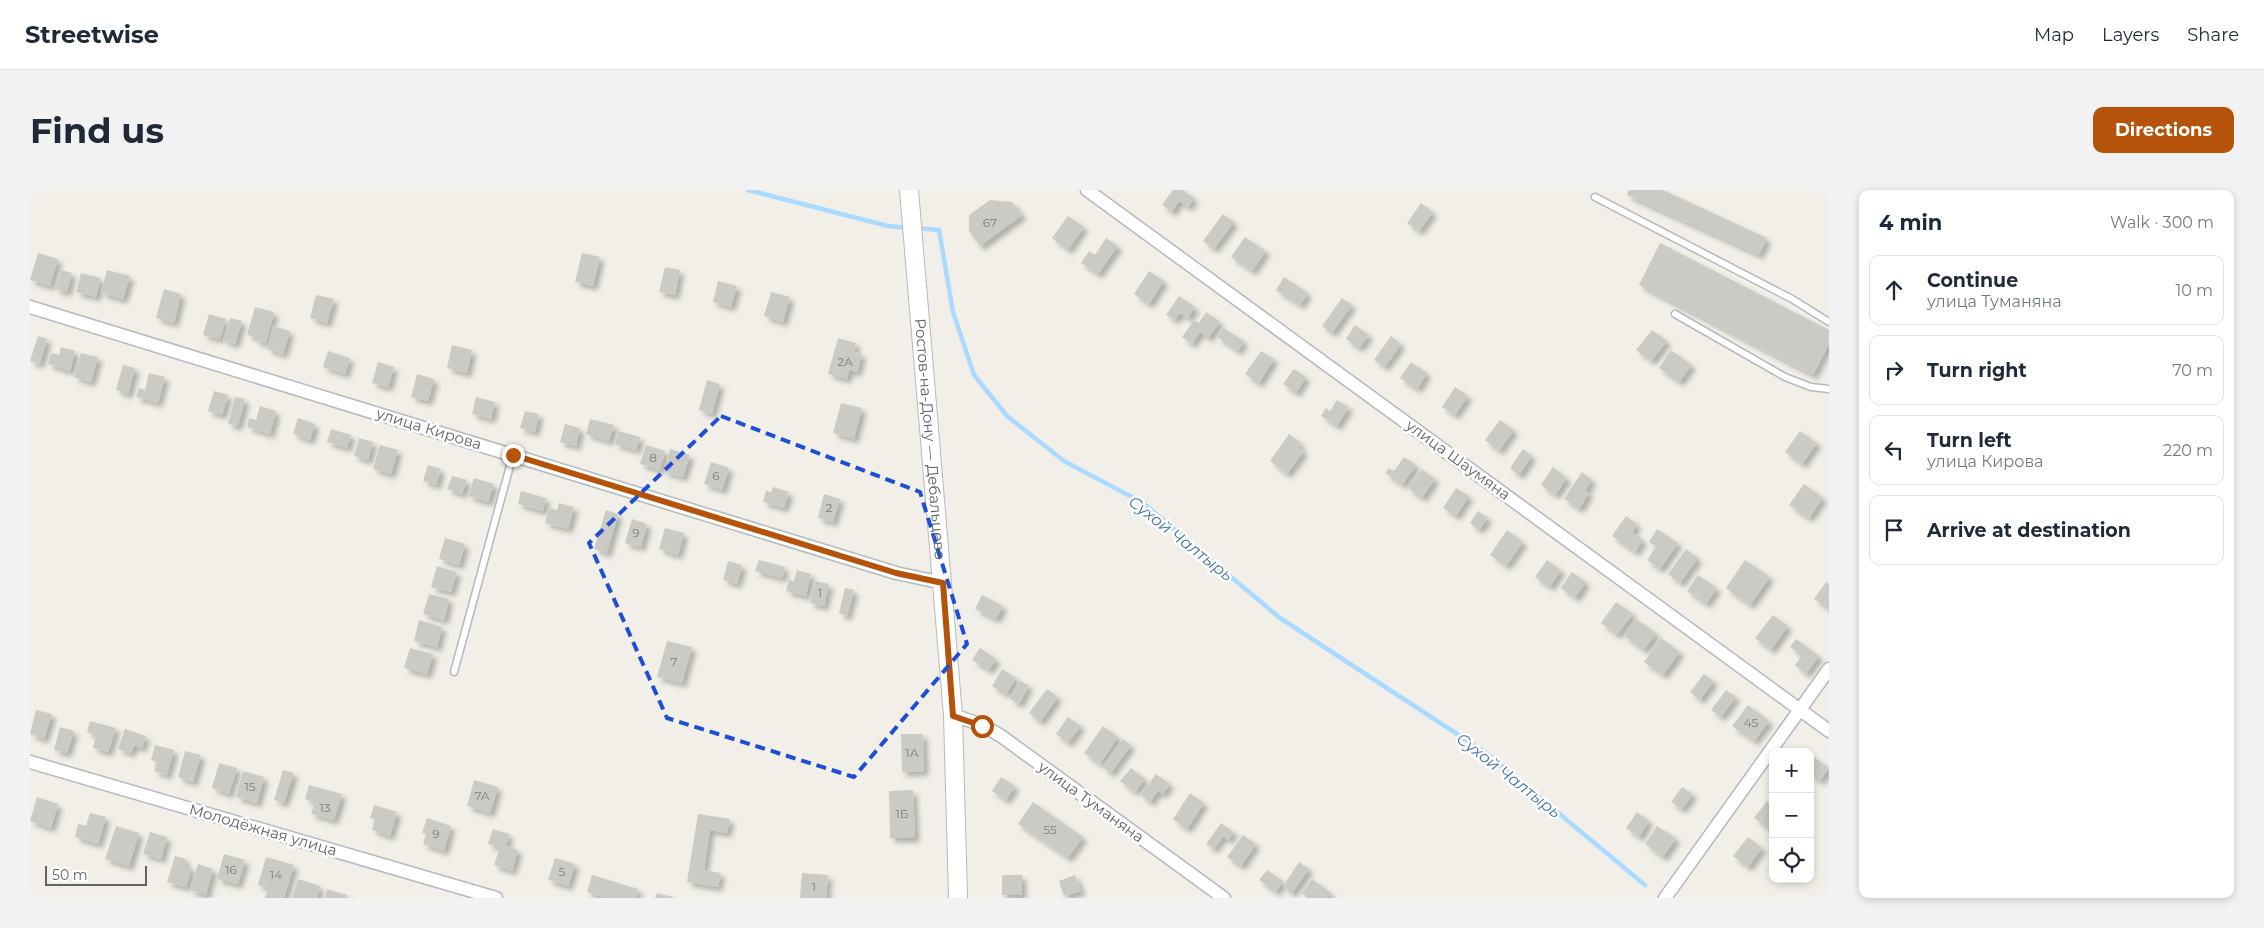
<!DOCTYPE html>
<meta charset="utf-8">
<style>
body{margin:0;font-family:Montserrat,sans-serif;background:#f2f2f3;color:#1f2937}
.controls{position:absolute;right:15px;bottom:15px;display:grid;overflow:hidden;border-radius:10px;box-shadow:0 2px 8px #0003}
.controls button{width:45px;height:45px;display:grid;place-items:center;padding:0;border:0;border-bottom:1px solid #e0e1e3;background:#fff;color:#1f2937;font:25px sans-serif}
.scale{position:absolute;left:15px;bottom:12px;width:102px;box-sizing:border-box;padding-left:5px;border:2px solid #5f6368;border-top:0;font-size:14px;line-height:18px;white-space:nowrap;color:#5f6368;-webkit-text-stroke:4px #fff;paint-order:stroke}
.stop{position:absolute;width:15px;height:15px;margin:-11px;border:4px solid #b45309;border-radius:50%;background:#fff}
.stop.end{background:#b45309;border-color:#fff;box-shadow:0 1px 5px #0008}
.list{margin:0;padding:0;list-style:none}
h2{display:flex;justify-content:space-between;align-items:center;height:65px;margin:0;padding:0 20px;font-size:21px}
h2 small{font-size:16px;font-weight:400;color:#747a83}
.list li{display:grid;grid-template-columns:32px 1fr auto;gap:15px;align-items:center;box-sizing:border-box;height:70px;margin:0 10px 10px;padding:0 10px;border:1px solid #e0e1e3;border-radius:10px}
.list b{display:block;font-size:19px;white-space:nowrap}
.list p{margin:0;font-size:16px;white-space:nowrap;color:#747a83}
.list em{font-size:16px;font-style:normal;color:#747a83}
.icon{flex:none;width:28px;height:28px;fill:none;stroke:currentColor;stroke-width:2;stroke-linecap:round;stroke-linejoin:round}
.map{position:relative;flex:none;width:1799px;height:708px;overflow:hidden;border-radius:10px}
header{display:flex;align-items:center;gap:30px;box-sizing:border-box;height:70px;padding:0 25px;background:#fff;border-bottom:1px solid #e0e1e3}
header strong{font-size:24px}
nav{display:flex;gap:28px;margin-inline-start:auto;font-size:18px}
.intro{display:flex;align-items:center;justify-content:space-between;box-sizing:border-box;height:120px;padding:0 30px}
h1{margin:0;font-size:35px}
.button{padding:12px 22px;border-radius:10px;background:#b45309;color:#fff;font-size:18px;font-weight:700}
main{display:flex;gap:30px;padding:0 30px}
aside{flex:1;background:#fff;border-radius:10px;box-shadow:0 2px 8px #0003}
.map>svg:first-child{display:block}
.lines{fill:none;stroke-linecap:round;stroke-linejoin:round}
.stream{stroke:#aadaff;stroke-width:4.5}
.building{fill:#cccac5;filter:url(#shadow)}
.lane-casing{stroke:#b5b8bc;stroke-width:9}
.street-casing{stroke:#b5b8bc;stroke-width:15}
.secondary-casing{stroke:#b6babf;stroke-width:20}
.lane{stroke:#fff;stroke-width:6}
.street{stroke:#fff;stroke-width:12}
.secondary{stroke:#fff;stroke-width:18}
.route{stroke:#b45309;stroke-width:6}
.marked{fill:none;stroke:#1d4ed8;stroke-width:4;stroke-dasharray:10 6;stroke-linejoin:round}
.labels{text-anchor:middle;stroke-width:5;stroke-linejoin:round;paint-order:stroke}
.number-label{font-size:12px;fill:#7a7d7f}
.street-label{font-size:15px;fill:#5f6368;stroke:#fff}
.water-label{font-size:16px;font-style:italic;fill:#4174aa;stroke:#fff}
</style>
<header>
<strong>Streetwise</strong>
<nav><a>Map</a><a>Layers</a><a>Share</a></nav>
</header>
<div class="intro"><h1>Find us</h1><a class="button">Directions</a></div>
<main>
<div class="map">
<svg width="1799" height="708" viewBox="0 0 1799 708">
<defs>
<filter id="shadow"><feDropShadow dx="4.5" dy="4.5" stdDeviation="2.5" flood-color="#0004"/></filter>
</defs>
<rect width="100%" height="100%" fill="#f1efe8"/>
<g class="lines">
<path class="stream" d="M718,0L858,36L878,38
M886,38L909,40L923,122L944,185L977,226L1034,271L1113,313L1250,428L1456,563L1615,695"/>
</g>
<path class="building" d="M1143,0H1153L1164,8L1158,17L1149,11L1142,22L1132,15Z
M1599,0H1633L1737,48L1729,65L1597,5Z
M960,10L982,12L992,25L950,56L939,41V25Z
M1391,13L1403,22L1389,41L1377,33Z
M1193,24L1204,32L1184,59L1173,51Z
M1038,26L1054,37L1038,60L1022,48Z
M1215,47L1236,61L1222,81L1201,67Z
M1076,48L1088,56L1068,84L1051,73L1059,61L1065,65Z
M1630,53L1799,140V154L1783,185L1609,95Z
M8,63L28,69L20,96L0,90Z
M552,63L570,67L563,96L545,92Z
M635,77L650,80L645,105L629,102Z
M31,80L42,83L37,102L25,99Z
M77,80L100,86L93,109L71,103Z
M1119,81L1134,91L1119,114L1104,104Z
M51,83L71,88L66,107L46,102Z
M1254,87L1278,103L1270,115L1246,100Z
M688,91L707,96L701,117L683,112Z
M134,99L151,104L144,133L126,128Z
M741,102L760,107L753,132L734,126Z
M286,105L304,109L297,133L280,128Z
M1149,106L1165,117L1158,128L1150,123L1145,130L1136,125Z
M1312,108L1322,115L1302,143L1292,136Z
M225,117L244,122L236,153L225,151L226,147L217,145Z
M1176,122L1190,132L1178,148L1170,142L1162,154L1152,147L1164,130L1169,133Z
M179,124L196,129L190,149L173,145Z
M200,128L212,131L205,154L193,150Z
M1325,135L1339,145L1329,158L1316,149Z
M243,136L260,141L253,164L237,159Z
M1193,138L1214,151L1208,161L1187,147Z
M1622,140L1637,151L1621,171L1606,160Z
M8,146L17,149L10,174L0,171Z
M1361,146L1371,154L1355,177L1344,170Z
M808,148L826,153L824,162L832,164L827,182L819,180L817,189L798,184Z
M422,155L442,160L437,183L417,178Z
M31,157L45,161L40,181L18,174L21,163L29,165Z
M1641,160L1662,175L1649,192L1629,178Z
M298,161L320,168L315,184L293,177Z
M1231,161L1244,169L1229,193L1215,184Z
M51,163L68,167L61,192L44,187Z
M348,172L364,177L358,197L342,193Z
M1381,172L1397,183L1387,199L1370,188Z
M93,175L105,178L98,204L86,200Z
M1264,179L1276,187L1266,203L1253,194Z
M119,183L135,187L128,213L106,207L109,198L115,200Z
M387,184L404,189L398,211L381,207Z
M677,190L690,194L682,224L669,220Z
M1425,197L1438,206L1425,225L1412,217Z
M184,201L198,205L192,225L178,221Z
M205,207L215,209L208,236L198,234Z
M446,207L465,212L461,229L442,224Z
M1307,210L1319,217L1307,236L1291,226L1296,218L1300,221Z
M811,213L832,218L824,249L803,243Z
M230,216L246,221L240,244L217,237L219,228L226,230Z
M495,221L509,224L505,242L490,238Z
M268,228L285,234L280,250L263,244Z
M560,229L584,235L579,251L556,244Z
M1470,230L1484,240L1469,261L1455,250Z
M535,234L550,238L546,256L530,252Z
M301,239L321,245L317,258L297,252Z
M588,241L610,247L606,260L585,254Z
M1770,241L1787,253L1772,274L1755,262Z
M1259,244L1271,253L1268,257L1274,261L1257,284L1240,271Z
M329,248L343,252L338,270L324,266Z
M350,255L368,260L361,284L343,279Z
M616,255L635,261L630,280L610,274Z
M640,259L660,265L653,287L634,282Z
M1493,259L1502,266L1489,285L1480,278Z
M1374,267L1386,275L1372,295L1355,283L1359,278L1364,281Z
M681,272L699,278L692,300L674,294Z
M398,275L411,279L406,295L393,291Z
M1523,277L1537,288L1525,305L1511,295Z
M1392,279L1405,289L1392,308L1378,298Z
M1552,282L1562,290L1555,301L1559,303L1549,319L1534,309Z
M422,286L437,290L432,304L417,299Z
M444,288L464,294L458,312L438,306Z
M1774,294L1793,308L1779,328L1759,315Z
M743,297L759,302L754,318L733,312L736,301L741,302Z
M1426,298L1439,306L1426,326L1413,318Z
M491,301L516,308L513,321L488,314Z
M794,304L810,309L803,332L788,328Z
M529,313L544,317L538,339L515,333L519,318L527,320Z
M576,320L588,324L577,363L564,359Z
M1448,321L1458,328L1449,340L1440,333Z
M1596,326L1607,334L1602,342L1613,350L1605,362L1582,346Z
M602,329L617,334L611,357L595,353Z
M635,338L654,343L648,365L629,359Z
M1627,339L1648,353L1630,379L1617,370L1626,356L1619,352Z
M1477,340L1493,352L1476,376L1460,365Z
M415,348L435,354L429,375L409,369Z
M1656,359L1668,368L1650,393L1638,384Z
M729,370L755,377L752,388L725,381Z
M1517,370L1531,380L1520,397L1505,387Z
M1715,370L1740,387L1720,415L1696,398Z
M698,371L712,375L707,394L693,390Z
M407,376L427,382L421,402L401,397Z
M767,380L781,384L776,406L756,401L759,390L764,391Z
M1542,382L1556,392L1545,408L1531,398Z
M1668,385L1687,398L1676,414L1657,401Z
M785,391L799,394L794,416L780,413Z
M1796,392L1799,394V419L1784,409Z
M815,398L824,400L817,426L809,423Z
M399,404L419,409L414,430L393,424Z
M952,405L973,416L966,429L945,419Z
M1586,412L1603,424L1587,445L1571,433Z
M1743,425L1758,436L1741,460L1725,448Z
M1606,429L1626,443L1614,460L1594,446Z
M389,430L412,437L407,457L384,451Z
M1631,448L1650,462L1633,485L1614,472Z
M1766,449L1789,466L1776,484L1765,475L1772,466L1760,457Z
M637,451L662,457L652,493L627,487Z
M380,458L403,464L397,484L374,478Z
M950,458L966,469L959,480L942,470Z
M972,479L986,488L976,504L962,496Z
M1674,484L1684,491L1670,510L1660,502Z
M990,491L999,495L989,514L980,509Z
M1017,499L1028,507L1010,532L999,523Z
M1696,500L1706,507L1691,527L1681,520Z
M1718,515L1739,531L1724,551L1702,536Z
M6,520L22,524L14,549L0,544Z
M1038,527L1051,536L1038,553L1026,544Z
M60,531L86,538L78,562L63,558L66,545L57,542Z
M1073,536L1088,547L1070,574L1054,563Z
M30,537L44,541L37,563L24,560Z
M95,539L116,546L112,558L104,555L101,563L88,559Z
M871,544H893L894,581L872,582Z
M1093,549L1101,555L1081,583L1072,577Z
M125,555L144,560L137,585L124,581L127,572L121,570Z
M155,561L171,565L163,592L148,587Z
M1781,565L1799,578L1790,591L1780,584Z
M189,573L207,578L199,604L182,598Z
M1101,578L1115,589L1105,602L1090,591Z
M253,580L264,583L254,613L244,610Z
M213,581L234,587L227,613L206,607Z
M1126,584L1140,594L1133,604L1128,601L1120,612L1110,605Z
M971,587L985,596L976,610L962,601Z
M444,590L468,597L460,623L437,616Z
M279,595L312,604L304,630L281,624L285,612L275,609Z
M1652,597L1663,604L1652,619L1641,612Z
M883,600L885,648H860L859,601Z
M1160,603L1174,613L1157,639L1143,629Z
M7,607L28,614L21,638L0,631Z
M1737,611L1743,615V642L1724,628Z
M1003,612L1053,647L1038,668L988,634Z
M344,615L367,622L360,646L342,640L345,629L340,628Z
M1607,622L1619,631L1609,647L1596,638Z
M60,623L76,627L68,654L45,647L48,634L56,636Z
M668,624L700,629L697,643L680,640L674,680L691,683L688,697L657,692Z
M397,628L421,636L414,661L393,654L396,644L392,643Z
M1191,633L1204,642L1198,650L1193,646L1184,659L1176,654Z
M86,636L109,643L99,676L75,669Z
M1627,636L1646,648L1633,667L1615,654Z
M463,639L479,644L476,656L488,660L482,681L464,675L470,657L458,654Z
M120,642L137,647L131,669L113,664Z
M1213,645L1226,654L1211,676L1197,667Z
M1718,647L1732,658L1718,677L1703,666Z
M194,664L215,670L208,694L187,689Z
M145,666L156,669L154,675L162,678L156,697L137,692Z
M236,667L264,675L254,708H235L238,698L228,695Z
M525,668L545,674L538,696L518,690Z
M1269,672L1279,679L1262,703L1253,696Z
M168,674L183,679L176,705L160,700Z
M1237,680L1253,691L1246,702L1229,690Z
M772,683L798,685L796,708H770Z
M562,685L608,699L606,708H576L557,702Z
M972,685H992V705H972Z
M1045,685L1051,701L1034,706L1029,691Z
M268,689L290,696L287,708H262Z
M1282,689L1301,703L1297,708H1277L1272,703Z
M297,699L317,705V708H295Z
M627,703L643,707V708H625Z"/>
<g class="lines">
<g class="lane-casing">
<path id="lane" d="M1565,7L1762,109L1799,132
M1645,124L1755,187L1781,197L1799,199
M424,482L483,265"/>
</g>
<g class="street-casing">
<path id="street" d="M1057,0L1799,541
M0,117L866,383L913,393
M923,525L952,535L971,546L1194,708
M0,572L466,708
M1635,708L1799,479"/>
</g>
<g class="secondary-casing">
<g id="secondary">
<path id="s1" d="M879,0L923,525L928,708"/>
</g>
</g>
<use href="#lane" class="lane"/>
<use href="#street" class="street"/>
<use href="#secondary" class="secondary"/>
</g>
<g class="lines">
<path class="route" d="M483,265L866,383L913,393L923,526L952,536"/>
</g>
<path class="marked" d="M691,226L890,302L937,454L824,587L637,528L559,353Z"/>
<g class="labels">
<g class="number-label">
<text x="960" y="37">67</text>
<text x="815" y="176">2А</text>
<text x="623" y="272">8</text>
<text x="686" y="290">6</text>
<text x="799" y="322">2</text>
<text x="606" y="347">9</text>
<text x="790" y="407">1</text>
<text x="644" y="476">7</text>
<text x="1721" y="537">45</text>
<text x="882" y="567">1А</text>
<text x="220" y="601">15</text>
<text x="452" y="610">7А</text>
<text x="295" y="622">13</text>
<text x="872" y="628">1Б</text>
<text x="1020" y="644">55</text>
<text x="406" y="648">9</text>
<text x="201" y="684">16</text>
<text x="532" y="686">5</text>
<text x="246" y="689">14</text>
<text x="784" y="701">1</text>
</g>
<g class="street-label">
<text transform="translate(399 239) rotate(17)" y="5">улица Кирова</text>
<text dy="5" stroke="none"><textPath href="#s1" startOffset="250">Ростов-на-Дону — Дебальцево</textPath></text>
<text transform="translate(1428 270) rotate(36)" y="5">улица Шаумяна</text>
<text transform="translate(1061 612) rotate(36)" y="5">улица Туманяна</text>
<text transform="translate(233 640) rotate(16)" y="5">Молодёжная улица</text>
</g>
<g class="water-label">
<text transform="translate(1151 348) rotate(38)" y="6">Сухой Чалтырь</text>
<text transform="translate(1479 585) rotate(38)" y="6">Сухой Чалтырь</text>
</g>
</g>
</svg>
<div class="controls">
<button>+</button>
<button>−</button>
<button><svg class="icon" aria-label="locate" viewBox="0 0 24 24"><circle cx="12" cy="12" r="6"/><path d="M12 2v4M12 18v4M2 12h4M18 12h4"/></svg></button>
</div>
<div class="scale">50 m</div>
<div class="stop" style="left:952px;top:536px"></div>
<div class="stop end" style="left:483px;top:265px"></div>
</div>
<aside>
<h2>4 min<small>Walk · 300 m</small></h2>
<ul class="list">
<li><svg class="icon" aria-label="ahead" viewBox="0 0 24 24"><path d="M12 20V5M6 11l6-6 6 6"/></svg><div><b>Continue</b><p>улица Туманяна</p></div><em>10 m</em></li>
<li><svg class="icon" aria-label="right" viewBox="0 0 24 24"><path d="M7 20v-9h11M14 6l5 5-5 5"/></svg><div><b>Turn right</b></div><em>70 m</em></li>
<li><svg class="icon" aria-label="left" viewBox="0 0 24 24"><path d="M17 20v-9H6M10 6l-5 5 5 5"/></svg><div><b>Turn left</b><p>улица Кирова</p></div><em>220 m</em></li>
<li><svg class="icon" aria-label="arrive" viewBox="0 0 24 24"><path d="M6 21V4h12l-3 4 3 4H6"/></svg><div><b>Arrive at destination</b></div></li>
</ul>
</aside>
</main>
